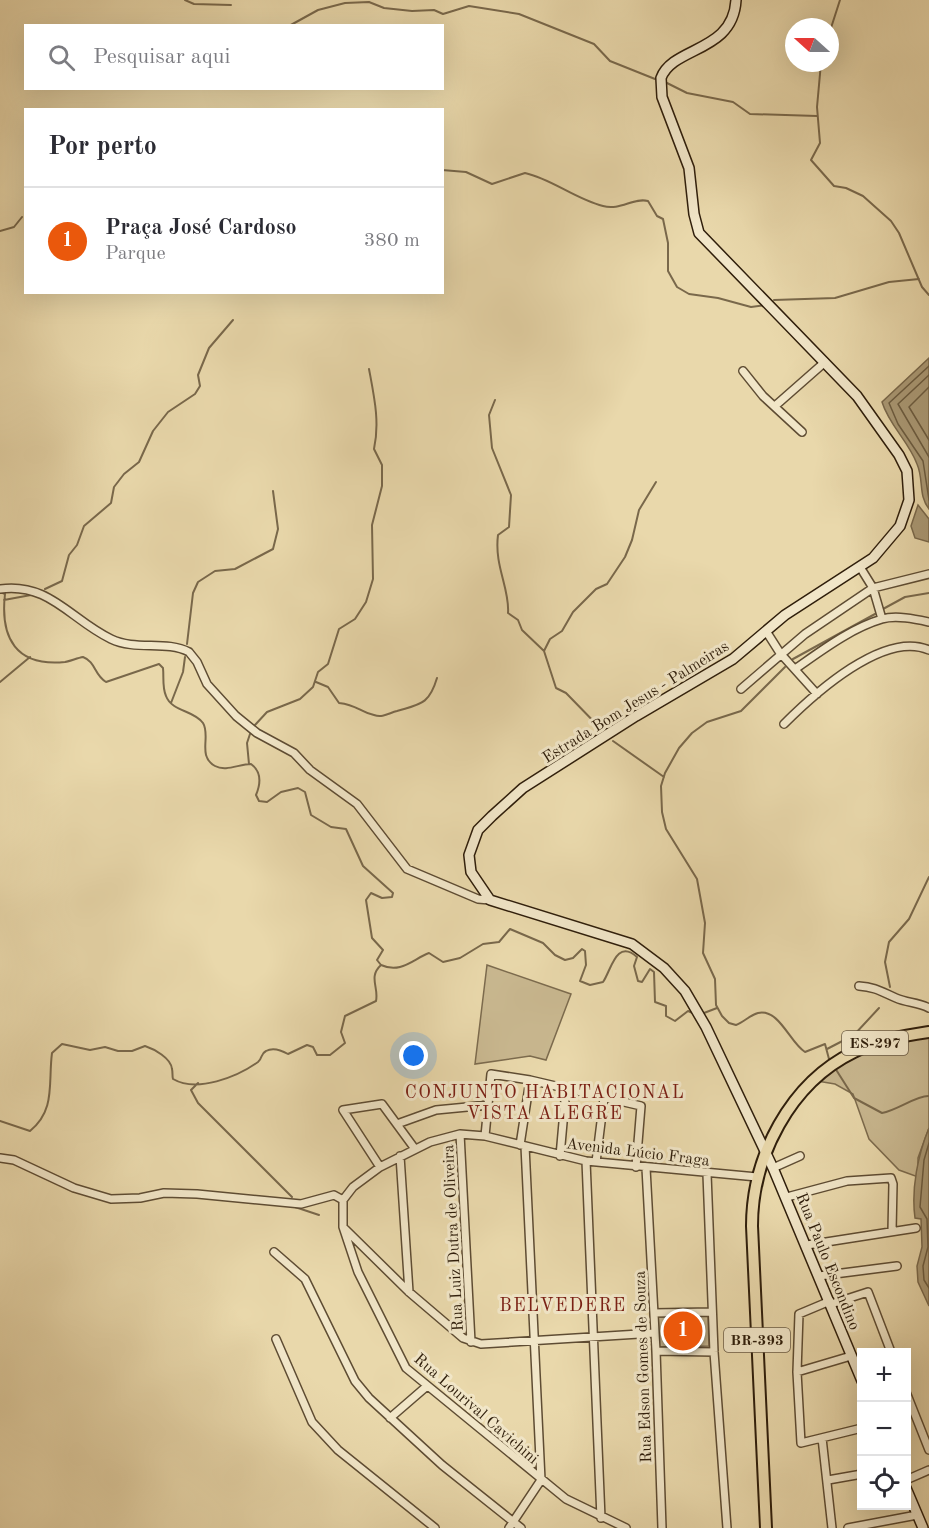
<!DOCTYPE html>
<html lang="pt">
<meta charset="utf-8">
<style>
body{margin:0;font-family:"Old Standard TT",serif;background:#f7f7f7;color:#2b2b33}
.controls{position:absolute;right:18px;bottom:18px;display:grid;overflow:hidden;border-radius:0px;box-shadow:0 6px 24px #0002}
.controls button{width:54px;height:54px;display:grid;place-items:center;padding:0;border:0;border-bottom:2px solid #e1e1e2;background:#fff;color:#2b2b33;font:30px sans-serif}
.compass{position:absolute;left:785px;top:18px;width:54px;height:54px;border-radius:50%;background:#fff;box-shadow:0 6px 24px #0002;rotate:291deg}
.you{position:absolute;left:414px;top:1056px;width:21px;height:21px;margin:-15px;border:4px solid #fff;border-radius:50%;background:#1a73e8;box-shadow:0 0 0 9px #1a73e833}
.badge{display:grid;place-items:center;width:39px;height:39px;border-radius:50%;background:#ea580c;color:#fff;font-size:20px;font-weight:700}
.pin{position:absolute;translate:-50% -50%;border:3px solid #fff;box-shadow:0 2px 6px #0006}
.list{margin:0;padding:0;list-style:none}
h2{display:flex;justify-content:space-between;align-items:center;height:78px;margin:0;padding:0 24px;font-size:26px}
h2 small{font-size:20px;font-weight:400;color:#7c7c81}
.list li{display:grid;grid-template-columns:39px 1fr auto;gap:18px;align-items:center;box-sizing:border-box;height:108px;padding:0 24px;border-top:2px solid #e1e1e2}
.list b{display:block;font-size:22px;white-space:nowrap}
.list p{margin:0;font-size:20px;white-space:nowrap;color:#7c7c81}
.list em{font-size:20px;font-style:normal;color:#7c7c81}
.icon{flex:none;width:33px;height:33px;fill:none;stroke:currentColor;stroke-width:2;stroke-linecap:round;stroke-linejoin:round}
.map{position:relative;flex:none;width:929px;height:1528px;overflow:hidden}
.search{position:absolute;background:#fff;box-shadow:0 6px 24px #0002;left:24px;top:24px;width:420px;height:66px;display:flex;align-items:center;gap:15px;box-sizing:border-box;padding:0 21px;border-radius:0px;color:#7c7c81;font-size:22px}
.panel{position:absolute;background:#fff;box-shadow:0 6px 24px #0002;left:24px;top:108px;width:420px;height:186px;border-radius:0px}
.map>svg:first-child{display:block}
.green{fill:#c9b890;stroke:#7c6b4e;stroke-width:1.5}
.water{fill:#aa9975;stroke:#79684b;stroke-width:1.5}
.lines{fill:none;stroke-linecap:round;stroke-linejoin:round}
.shore{stroke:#6c5c40;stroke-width:1.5}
.stream{stroke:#79684b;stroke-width:2}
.minor-casing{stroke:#5e4c33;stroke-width:10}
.secondary-casing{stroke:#2f1e0b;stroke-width:12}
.primary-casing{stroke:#2f1e0b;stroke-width:14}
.minor{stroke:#f1e6c8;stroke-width:7}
.secondary{stroke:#f1e6c8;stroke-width:9}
.primary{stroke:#e9d8ab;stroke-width:10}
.labels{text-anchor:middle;stroke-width:6;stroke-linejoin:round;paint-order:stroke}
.shield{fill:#f1e6c8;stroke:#695a44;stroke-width:1.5}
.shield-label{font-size:15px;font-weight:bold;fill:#2f1e0b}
.street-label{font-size:16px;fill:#2f1e0b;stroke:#f1e6c8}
.neighbourhood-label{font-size:18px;letter-spacing:1.5px;fill:#7a1f14;stroke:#f1e6c8}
</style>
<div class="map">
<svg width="929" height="1528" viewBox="0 0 929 1528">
<rect width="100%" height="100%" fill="#e9d8ab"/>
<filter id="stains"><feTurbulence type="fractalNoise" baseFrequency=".00333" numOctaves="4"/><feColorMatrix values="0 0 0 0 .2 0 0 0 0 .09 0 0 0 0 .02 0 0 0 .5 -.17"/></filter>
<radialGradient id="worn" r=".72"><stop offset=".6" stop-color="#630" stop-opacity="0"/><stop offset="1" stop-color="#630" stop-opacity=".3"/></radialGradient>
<path class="green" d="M487,965L571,994L546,1060L530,1056L475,1064Z
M929,1036V1128L918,1158V1177L899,1170L869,1139L853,1094L835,1084L817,1081L825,1073L877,1045Z
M708,1315L709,1346L659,1347L658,1316Z"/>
<path class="water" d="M929,358V509C918,495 924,480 917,464C909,442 889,425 882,402Z
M918,505L929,519V542L915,538L911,526Z
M929,1128V1306L918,1282L917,1266L922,1247L921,1219L915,1218C911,1189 918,1154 929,1128Z"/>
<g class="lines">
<path class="shore" d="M929,366L889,403L898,424L923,461L929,500
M929,375L898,404L929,457
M929,387L909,407L929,440
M929,1143L924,1160L920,1207L927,1219L928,1247L923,1266L924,1280L929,1288"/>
<path class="stream" d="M185,0L194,4L231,5
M289,26L318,10L345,3L369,2L384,8L412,11L434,10L443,14L469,6L519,14L594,44L610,61L655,79
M830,31L840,0
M821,63L817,107L820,143L811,160L834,186L846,188L863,196L891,221L899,233L922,287L929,295
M665,82L687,93L733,102L750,114L817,116
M442,170L466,172L492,184L525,173C552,179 575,199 603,206C620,211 634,197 648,201L657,216L663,219L668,243V271L677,287L689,294L718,298L751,307L765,305
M0,231L14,227L22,217
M774,300L835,298L889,282L919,279
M495,400L489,415L492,448L511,495L509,527L498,535C494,566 510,589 508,613L518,620L522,630L544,651L556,688L566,693L603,731
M45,589L62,581L69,555L77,545L84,526L111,503L114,487L124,474L139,462L153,431L168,412L195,394L200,386L198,375L209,348L233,320
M0,592L5,594C0,638 16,667 65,662C71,661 77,658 83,657C96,662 94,675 106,682L159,664L163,668C164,677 162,687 166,696C172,712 194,710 203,723C211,736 197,756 215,766C226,772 239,764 251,764C262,772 261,783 256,795L259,801L267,802L281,792L298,788L305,792L311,815L331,827L346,829L363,866L393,893L392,897L382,898L371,893L366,900L372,938L383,950L377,960L381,965
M4,600L31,595
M883,609L905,597L929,593
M187,644L193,593L198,582L215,571L235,569L273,549L278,529L273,491
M544,651L550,639L562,631L573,612L596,589L607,584L625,557L632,540L639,510L656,482
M793,659L875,614
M785,667L741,711L707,722L692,733L679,748L665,773L661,786L662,812L666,829L697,879L705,923L703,953L715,979L716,1005L722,1016L729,1023L736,1025C744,1022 750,1015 758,1013C779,1008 790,1043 805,1052L825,1044L829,1059
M0,682L30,657
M316,682L328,687L339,703C358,705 359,712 374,715C383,718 389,713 397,711C420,704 429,705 437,678
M171,703L183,672L185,657
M255,725L267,712L300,699L313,687L318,672L328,664L339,629L355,619L366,602L373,579L372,525L382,486V465L374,449C380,422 374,396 369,369
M613,741L664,777
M249,764L247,743L250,734
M381,965C401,974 413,959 429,953L443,962L460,958L483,944L499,942L510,929L543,943L555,955L565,960L573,958L582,949L585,951L586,965L580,981L590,985L603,982C611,971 616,938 637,957L634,966L638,981L642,982L650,969L654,972L655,1002L666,1006V1016L675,1021L688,1011L695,1014
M890,987L885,962L889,942L909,919L929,877
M704,1013L717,1008
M827,1049L854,1035L879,1008
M835,1068L854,1098L882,1113C898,1110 917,1095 929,1096
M198,1083L191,1090L198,1103L292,1197
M0,1121L30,1131C56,1110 48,1083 52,1053L62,1044L90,1050L105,1047L118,1051H132L145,1046C154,1049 171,1058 172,1069C173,1073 172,1076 173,1079C197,1093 237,1077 258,1062C263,1058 260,1054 266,1051C273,1047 281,1050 288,1054L307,1045L313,1047L317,1055H330L345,1043L341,1032L345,1016L376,1001C379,987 368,977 381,965
M292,1206L319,1215"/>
<g class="minor-casing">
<path id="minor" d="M743,371L763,396L802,432
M775,406L825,362
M860,567L873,588L882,619
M0,589C49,582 71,620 111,639C136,651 166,640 189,652L197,662L207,684L236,716L257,733L294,753L310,770L357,804L407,869L478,899L490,900
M766,631L780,653L817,694
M795,669C821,651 851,628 882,619C896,615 915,619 929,622
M741,689L805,634L873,588L929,574
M784,724C814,694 884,630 929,650
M859,986C875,987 882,992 896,998C907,1003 918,1002 929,1008
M397,1124L436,1110L488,1105
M460,1134L471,1342
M485,1136L491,1074L530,1080L641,1106L636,1167
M520,1145L530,1080
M525,1146L541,1480
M400,1156L409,1292
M560,1156L566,1089
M0,1158L14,1160L74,1188L111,1199L140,1198L164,1193L197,1194L301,1204L334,1195L343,1200
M586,1161L601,1518
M596,1162L604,1098
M380,1167L343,1110L382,1104L415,1149
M646,1168L656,1351L662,1528
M773,1168L800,1156
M707,1174L714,1352L727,1528
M787,1197L847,1181L891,1178L893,1184L892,1231
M345,1229L409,1292L463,1338L481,1344L655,1333
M807,1245L916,1228
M274,1252L305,1279L355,1381L369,1398L442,1465L521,1528
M819,1276L897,1266
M830,1301L799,1314L797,1372L801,1443L862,1428
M831,1304L868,1292L891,1352
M654,1313L712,1312
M276,1339L312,1422L338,1450L435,1528
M656,1351L714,1352
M797,1372L851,1356
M906,1392L929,1450
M390,1418L427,1386
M822,1438L832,1528
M828,1480L862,1474
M906,1480L929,1470
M509,1528L541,1480
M626,1528L566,1499L406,1368L358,1272L343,1227V1200L353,1187L380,1167L430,1142L460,1134L485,1136L586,1161L757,1177
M848,1528L917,1515"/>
</g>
<g class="secondary-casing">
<path id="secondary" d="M736,0C733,53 673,46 661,78L662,97L689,168L694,214L699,233L857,396L899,455L907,471L909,500L900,526L873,558L785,615L733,659L636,716L523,788L492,816L478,830L469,855L471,872L490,900L632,944L664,968L685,991L706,1027L773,1168L862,1381
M906,1488L923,1528"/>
</g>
<g class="primary-casing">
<path id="primary" d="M766,1528L752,1226C752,1157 790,1083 854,1052C878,1040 903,1036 929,1032"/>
</g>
<use href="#minor" class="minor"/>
<use href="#secondary" class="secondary"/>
<use href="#primary" class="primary"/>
</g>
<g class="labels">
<g class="shield">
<rect x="842" y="1031" width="66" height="24" rx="4.5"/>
<rect x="724" y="1328" width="66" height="24" rx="4.5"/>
</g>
<g class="shield-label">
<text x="875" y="1048">ES-297</text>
<text x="757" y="1345">BR-393</text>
</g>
<g class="street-label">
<text transform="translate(635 701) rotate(-32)" y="6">Estrada Bom Jesus - Palmeiras</text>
<text transform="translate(638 1151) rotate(7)" y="6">Avenida Lúcio Fraga</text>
<text transform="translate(452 1238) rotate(-93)" y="6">Rua Luiz Dutra de Oliveira</text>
<text transform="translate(829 1261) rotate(68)" y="6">Rua Paulo Escondino</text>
<text transform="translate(642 1367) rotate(-92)" y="6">Rua Edson Gomes de Souza</text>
<text transform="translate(477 1408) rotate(41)" y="6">Rua Lourival Cavichini</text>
</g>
<g class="neighbourhood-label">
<text x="545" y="1098">CONJUNTO HABITACIONAL<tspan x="545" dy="21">VISTA ALEGRE</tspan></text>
<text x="563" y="1311">BELVEDERE</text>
</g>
</g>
<rect width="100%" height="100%" filter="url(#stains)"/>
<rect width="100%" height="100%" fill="url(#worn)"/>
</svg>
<div class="controls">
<button>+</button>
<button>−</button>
<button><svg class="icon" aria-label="locate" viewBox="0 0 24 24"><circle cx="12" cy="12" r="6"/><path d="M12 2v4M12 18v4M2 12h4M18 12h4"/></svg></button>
</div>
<svg class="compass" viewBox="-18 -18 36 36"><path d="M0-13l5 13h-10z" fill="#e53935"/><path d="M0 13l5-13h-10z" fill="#7c7c81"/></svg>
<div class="you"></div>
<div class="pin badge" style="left:683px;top:1331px">1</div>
<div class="search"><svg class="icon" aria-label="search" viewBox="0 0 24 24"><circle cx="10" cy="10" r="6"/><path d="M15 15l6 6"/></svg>Pesquisar aqui</div>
<section class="panel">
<h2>Por perto<small></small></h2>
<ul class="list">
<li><span class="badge">1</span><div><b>Praça José Cardoso</b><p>Parque</p></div><em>380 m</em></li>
</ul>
</section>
</div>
